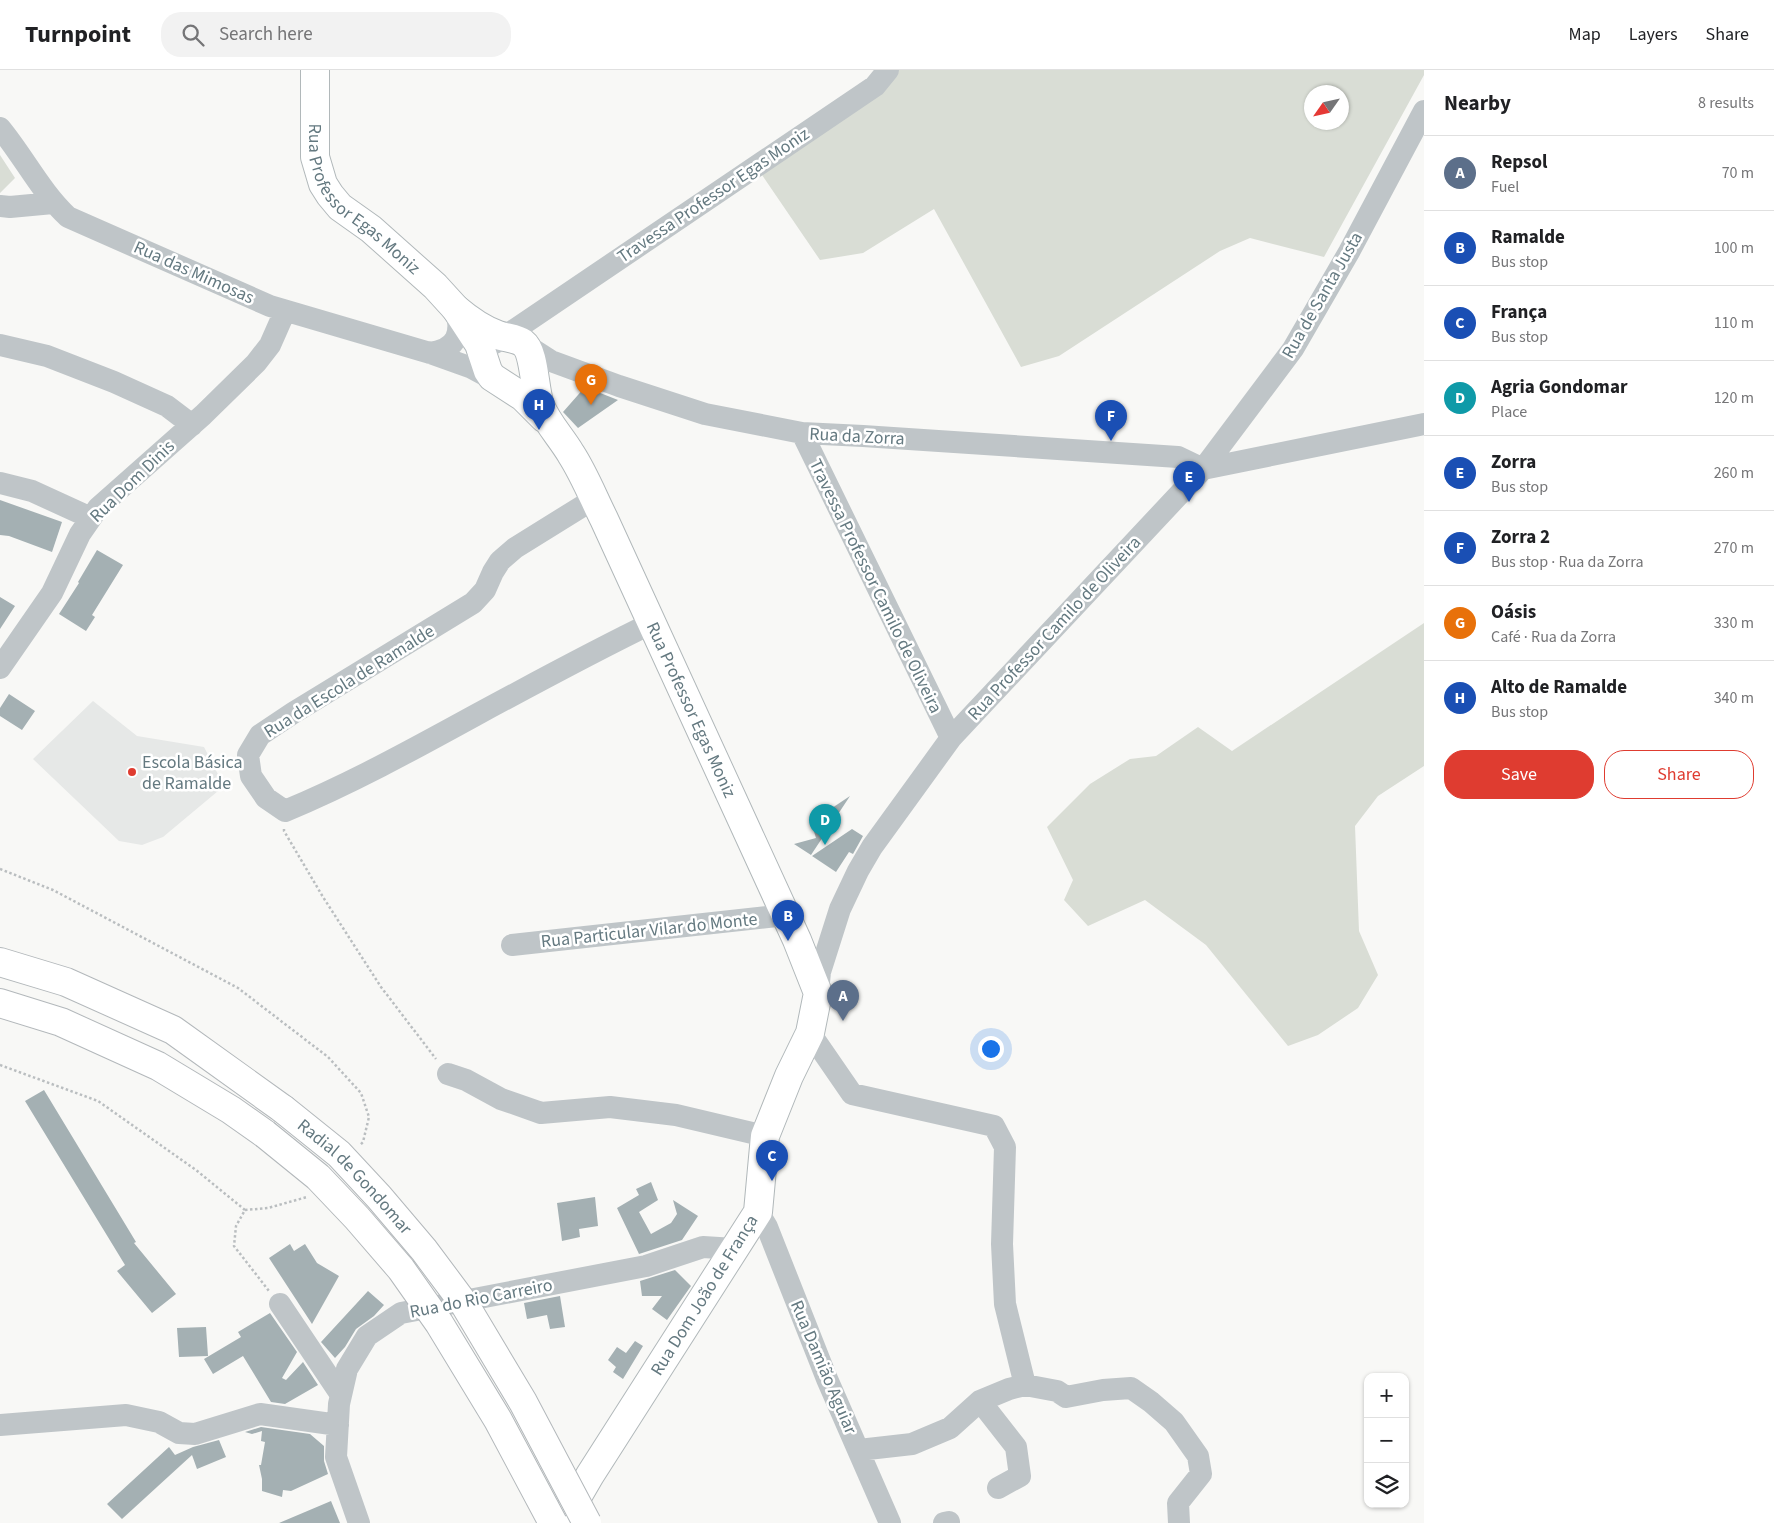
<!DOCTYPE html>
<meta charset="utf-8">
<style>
body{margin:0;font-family:"Source Sans 3",sans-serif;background:#f2f2f2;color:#202124}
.controls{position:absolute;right:15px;bottom:15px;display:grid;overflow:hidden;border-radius:10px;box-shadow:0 1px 4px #0004}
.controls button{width:45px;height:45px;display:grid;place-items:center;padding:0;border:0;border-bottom:1px solid #e0e0e0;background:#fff;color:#202124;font:25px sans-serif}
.compass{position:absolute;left:1304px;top:15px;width:45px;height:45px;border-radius:50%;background:#fff;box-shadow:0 1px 4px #0004;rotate:236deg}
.you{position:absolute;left:990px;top:978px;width:18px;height:18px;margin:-12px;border:4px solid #fff;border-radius:50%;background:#1a73e8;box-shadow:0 0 0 8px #1a73e833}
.badge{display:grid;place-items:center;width:32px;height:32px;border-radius:50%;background:#df3c30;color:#fff;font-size:16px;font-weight:700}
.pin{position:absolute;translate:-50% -41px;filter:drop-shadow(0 1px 2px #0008)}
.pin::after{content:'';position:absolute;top:26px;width:18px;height:15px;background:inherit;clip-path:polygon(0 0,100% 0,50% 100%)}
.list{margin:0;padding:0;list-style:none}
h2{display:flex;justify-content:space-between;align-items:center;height:65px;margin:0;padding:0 20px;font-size:21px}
h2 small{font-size:16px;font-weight:400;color:#757577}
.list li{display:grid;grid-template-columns:32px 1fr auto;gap:15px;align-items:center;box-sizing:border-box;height:75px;padding:0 20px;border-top:1px solid #e0e0e0}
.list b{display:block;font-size:19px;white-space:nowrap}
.list p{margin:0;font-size:16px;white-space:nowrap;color:#757577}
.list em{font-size:16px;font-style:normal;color:#757577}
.actions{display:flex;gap:10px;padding:15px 20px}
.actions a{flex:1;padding:11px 0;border:1px solid #df3c30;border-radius:20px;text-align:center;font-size:18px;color:#df3c30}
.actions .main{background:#df3c30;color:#fff}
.icon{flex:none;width:28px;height:28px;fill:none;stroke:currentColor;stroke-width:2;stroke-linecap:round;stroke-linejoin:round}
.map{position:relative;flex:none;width:1424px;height:1453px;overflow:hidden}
header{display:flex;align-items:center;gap:30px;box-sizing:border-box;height:70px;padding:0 25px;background:#fff;border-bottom:1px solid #e0e0e0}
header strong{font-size:24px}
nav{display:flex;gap:28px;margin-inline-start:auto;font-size:18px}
.search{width:350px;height:45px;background:#f2f2f2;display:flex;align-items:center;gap:12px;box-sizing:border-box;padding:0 18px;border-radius:20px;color:#757577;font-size:19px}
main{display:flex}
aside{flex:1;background:#fff}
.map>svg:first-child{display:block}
.built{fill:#e6e8e7}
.green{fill:#d9ddd5;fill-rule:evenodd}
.building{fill:#a4b0b3}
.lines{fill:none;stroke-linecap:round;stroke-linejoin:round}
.major-casing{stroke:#b1b8ba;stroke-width:30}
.highway-casing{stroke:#b3b8bb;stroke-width:30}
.path{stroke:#babec0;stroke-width:2.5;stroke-dasharray:2.5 2.5;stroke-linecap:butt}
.minor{stroke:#bfc5c8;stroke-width:22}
.major{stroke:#fff;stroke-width:28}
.highway{stroke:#fff;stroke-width:28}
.highway-bridge-casing{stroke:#b3b8bb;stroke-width:30;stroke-linecap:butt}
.highway-bridge{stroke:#fff;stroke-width:28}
.poi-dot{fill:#df3c30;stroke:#fff;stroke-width:2}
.labels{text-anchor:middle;stroke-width:5;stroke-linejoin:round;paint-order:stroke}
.street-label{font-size:18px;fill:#647980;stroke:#fff}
.poi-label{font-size:18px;fill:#647980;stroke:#fff;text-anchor:start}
</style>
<header>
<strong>Turnpoint</strong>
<div class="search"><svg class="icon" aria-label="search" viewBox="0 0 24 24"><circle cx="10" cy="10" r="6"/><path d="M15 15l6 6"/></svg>Search here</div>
<nav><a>Map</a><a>Layers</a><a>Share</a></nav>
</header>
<main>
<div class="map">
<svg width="1424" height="1453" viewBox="0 0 1424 1453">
<rect width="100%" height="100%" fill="#f8f8f6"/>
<path class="built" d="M93,631L137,666L204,677L224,716L163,767L142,775L119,771L33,689Z"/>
<path class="green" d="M897,0H1424V5L1324,187L1250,168L1220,181L1059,286L1021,297L934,139L863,183L820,190L762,105ZM1312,22H1342V52H1312Z
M0,85L15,108L0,123Z
M1424,553V696L1378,726L1355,756L1359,861L1378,905L1358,938L1318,965L1288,976L1206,875L1145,830L1088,856L1064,830L1073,810L1047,757L1090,714L1130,689L1156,686L1198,657L1232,681Z"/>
<path class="building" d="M585,317L618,330L578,358L563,342Z
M0,430L62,452L52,482L9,466L0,465Z
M97,480L123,495L92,545L95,547L86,561L59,544L79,513L78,512Z
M0,527L15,536L0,559Z
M9,624L35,641L22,660L0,646V638Z
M850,726L811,785L794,774L816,768L811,752Z
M852,759L863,766L853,784L849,782L836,802L812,786Z
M44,1020L136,1172L134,1173L176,1224L152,1243L117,1201L125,1195L25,1031Z
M651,1112L658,1130L639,1142L651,1164L671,1153L677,1144L673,1130L698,1146L682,1170L639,1184L617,1138L639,1125L636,1119Z
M595,1127L598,1156L579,1159L580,1167L562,1171L557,1133Z
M290,1174L294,1181L305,1174L317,1193L339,1206L312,1254L269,1188Z
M675,1200L691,1216L667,1250L652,1239L662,1226H642L640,1211Z
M368,1221L384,1235L374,1246L356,1259L345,1277L335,1288L321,1272Z
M560,1226L565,1257L550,1259L547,1245L527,1249L524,1233Z
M270,1243L297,1282L282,1308L286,1310L303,1292L318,1315L285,1334L271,1332L243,1286L213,1304L204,1289L241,1267L238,1262Z
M206,1257L208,1286L179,1287L177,1258Z
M635,1271L643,1276L623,1309L613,1302L616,1297L608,1290L617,1277L626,1283Z
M261,1357L310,1364L324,1376V1391L328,1404L291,1421L283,1420L282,1427L262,1421V1409L259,1395H261L265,1372L261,1371L262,1361L252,1364L245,1362Z
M219,1370L226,1387L197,1399L192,1385L122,1449L107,1434L169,1377L175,1385L193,1377Z
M331,1431L340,1453H279Z"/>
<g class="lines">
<g class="major-casing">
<g id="major">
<path id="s1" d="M315,0V87L323,114L330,125L340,137L371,159L435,216L456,239L479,274L488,301L492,307L523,327L544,348"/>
<path id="s2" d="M456,239C469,250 481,259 498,265C506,268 516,268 523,273C535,282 534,319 540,335C547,353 561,367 571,384C584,404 593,427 604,449L797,870L818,923L810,963L789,1006L765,1066L758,1142L590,1405L562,1453"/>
</g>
</g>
<g class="highway-casing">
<path id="highway" d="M0,892L66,912L173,960L283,1039
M0,933L61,952L158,996L231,1040L265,1064"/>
</g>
<path class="path" d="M284,759V761L323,827L381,917L436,989
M0,799L53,820L238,918L328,987L361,1023L369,1047L363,1072L360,1075
M0,995L98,1031L196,1100L245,1140L236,1156L234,1176L269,1221
M245,1140L268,1138L307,1127"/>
<path class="minor" d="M0,58C24,87 41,122 68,147L270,236L430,283L472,298L498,312
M0,136L10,137L53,133
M495,273L875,16L888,0
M523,273L551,291L619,316L705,344L802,363L863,366L1178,387L1203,399
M0,275L47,286L114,312L167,336L192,355
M430,283C458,279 462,263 456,239
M802,363L951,668
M1203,399L1424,354
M0,413L32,421L91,448
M594,429L515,478L500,491L493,502L485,520L473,533L293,643L260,665L248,685L251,706L266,728L285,741C350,714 412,680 474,646C533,614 592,582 652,553
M0,598L52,523L80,464L98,438L203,345L256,293L270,275L285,241
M512,875L786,845
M818,923L820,902L840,839L858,801L872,777L951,668L1203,399L1293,279L1349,182L1424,41
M810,963L852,1024L994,1056L1005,1077L1002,1174L1005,1234L1025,1315
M448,1004L466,1010L501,1029L541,1043L610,1037L676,1045L765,1066
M758,1142L767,1157L827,1309L890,1453
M280,1234L341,1325
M980,1331L1016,1377L1020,1406L998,1418
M0,1355L126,1345L159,1352L179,1363L195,1364L260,1344L338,1355
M859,1380L912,1374L950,1358L980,1331L1009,1319L1025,1315L1057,1321L1066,1327L1103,1320L1131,1318L1151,1332L1174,1352L1198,1386L1201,1404L1178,1433L1179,1453
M359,1453L336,1387L339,1334L347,1299L367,1266L401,1243L646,1196L703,1177L735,1179
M944,1453L949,1452"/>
<use href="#major" class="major"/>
<use href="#highway" class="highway"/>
<g class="highway-bridge-casing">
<g id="highway-bridge">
<path id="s3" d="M283,1039L339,1084L379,1127L424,1180L465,1235L523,1332L587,1453"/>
<path d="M265,1064L318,1107L357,1148L401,1199L439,1253L498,1350L553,1453"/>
</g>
</g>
<use href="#highway-bridge" class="highway-bridge"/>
</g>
<circle class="poi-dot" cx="132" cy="702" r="5"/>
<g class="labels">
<g class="street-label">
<text dy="6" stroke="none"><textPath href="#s1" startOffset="149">Rua Professor Egas Moniz</textPath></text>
<text transform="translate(713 125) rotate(-34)" y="6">Travessa Professor Egas Moniz</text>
<text transform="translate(194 202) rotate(24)" y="6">Rua das Mimosas</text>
<text transform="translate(1322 225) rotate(-60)" y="6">Rua de Santa Justa</text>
<text transform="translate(857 366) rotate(3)" y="6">Rua da Zorra</text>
<text transform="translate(132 411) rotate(-44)" y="6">Rua Dom Dinis</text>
<text transform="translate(876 516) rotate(64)" y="6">Travessa Professor Camilo de Oliveira</text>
<text transform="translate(1054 558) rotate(-47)" y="6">Rua Professor Camilo de Oliveira</text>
<text transform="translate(349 611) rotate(-32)" y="6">Rua da Escola de Ramalde</text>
<text dy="6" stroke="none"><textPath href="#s2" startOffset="482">Rua Professor Egas Moniz</textPath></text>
<text transform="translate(649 860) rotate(-6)" y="6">Rua Particular Vilar do Monte</text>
<text dy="6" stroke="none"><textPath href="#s3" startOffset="99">Radial de Gondomar</textPath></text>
<text transform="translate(704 1225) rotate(-58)" y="6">Rua Dom João de França</text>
<text transform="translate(481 1228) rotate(-11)" y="6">Rua do Rio Carreiro</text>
<text transform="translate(824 1297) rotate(67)" y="6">Rua Damião Aguiar</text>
</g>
<g class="poi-label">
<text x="142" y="698">Escola Básica<tspan x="142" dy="21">de Ramalde</tspan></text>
</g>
</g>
</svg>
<div class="controls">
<button>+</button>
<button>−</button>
<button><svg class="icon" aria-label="layers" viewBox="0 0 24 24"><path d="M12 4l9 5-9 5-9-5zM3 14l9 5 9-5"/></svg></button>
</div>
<svg class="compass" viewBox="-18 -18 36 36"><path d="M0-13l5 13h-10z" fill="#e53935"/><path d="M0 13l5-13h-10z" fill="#757577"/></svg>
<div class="you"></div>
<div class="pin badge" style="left:843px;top:951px;background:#5c6f8a">A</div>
<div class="pin badge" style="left:788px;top:871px;background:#1a4fb4">B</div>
<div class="pin badge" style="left:772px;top:1111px;background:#1a4fb4">C</div>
<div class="pin badge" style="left:825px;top:775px;background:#0f9aa8">D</div>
<div class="pin badge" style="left:1189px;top:432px;background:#1a4fb4">E</div>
<div class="pin badge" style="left:1111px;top:371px;background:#1a4fb4">F</div>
<div class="pin badge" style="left:591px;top:335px;background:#e8710a">G</div>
<div class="pin badge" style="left:539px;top:360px;background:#1a4fb4">H</div>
</div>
<aside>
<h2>Nearby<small>8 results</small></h2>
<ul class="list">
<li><span class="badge" style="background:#5c6f8a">A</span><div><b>Repsol</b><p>Fuel</p></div><em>70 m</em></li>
<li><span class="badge" style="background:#1a4fb4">B</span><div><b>Ramalde</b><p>Bus stop</p></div><em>100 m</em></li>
<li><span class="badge" style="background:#1a4fb4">C</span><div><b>França</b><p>Bus stop</p></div><em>110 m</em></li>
<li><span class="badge" style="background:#0f9aa8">D</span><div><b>Agria Gondomar</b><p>Place</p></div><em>120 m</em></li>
<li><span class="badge" style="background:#1a4fb4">E</span><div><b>Zorra</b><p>Bus stop</p></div><em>260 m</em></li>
<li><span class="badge" style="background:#1a4fb4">F</span><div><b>Zorra 2</b><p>Bus stop · Rua da Zorra</p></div><em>270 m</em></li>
<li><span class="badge" style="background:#e8710a">G</span><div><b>Oásis</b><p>Café · Rua da Zorra</p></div><em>330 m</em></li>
<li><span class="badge" style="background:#1a4fb4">H</span><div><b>Alto de Ramalde</b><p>Bus stop</p></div><em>340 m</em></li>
</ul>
<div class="actions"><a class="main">Save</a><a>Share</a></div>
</aside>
</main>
